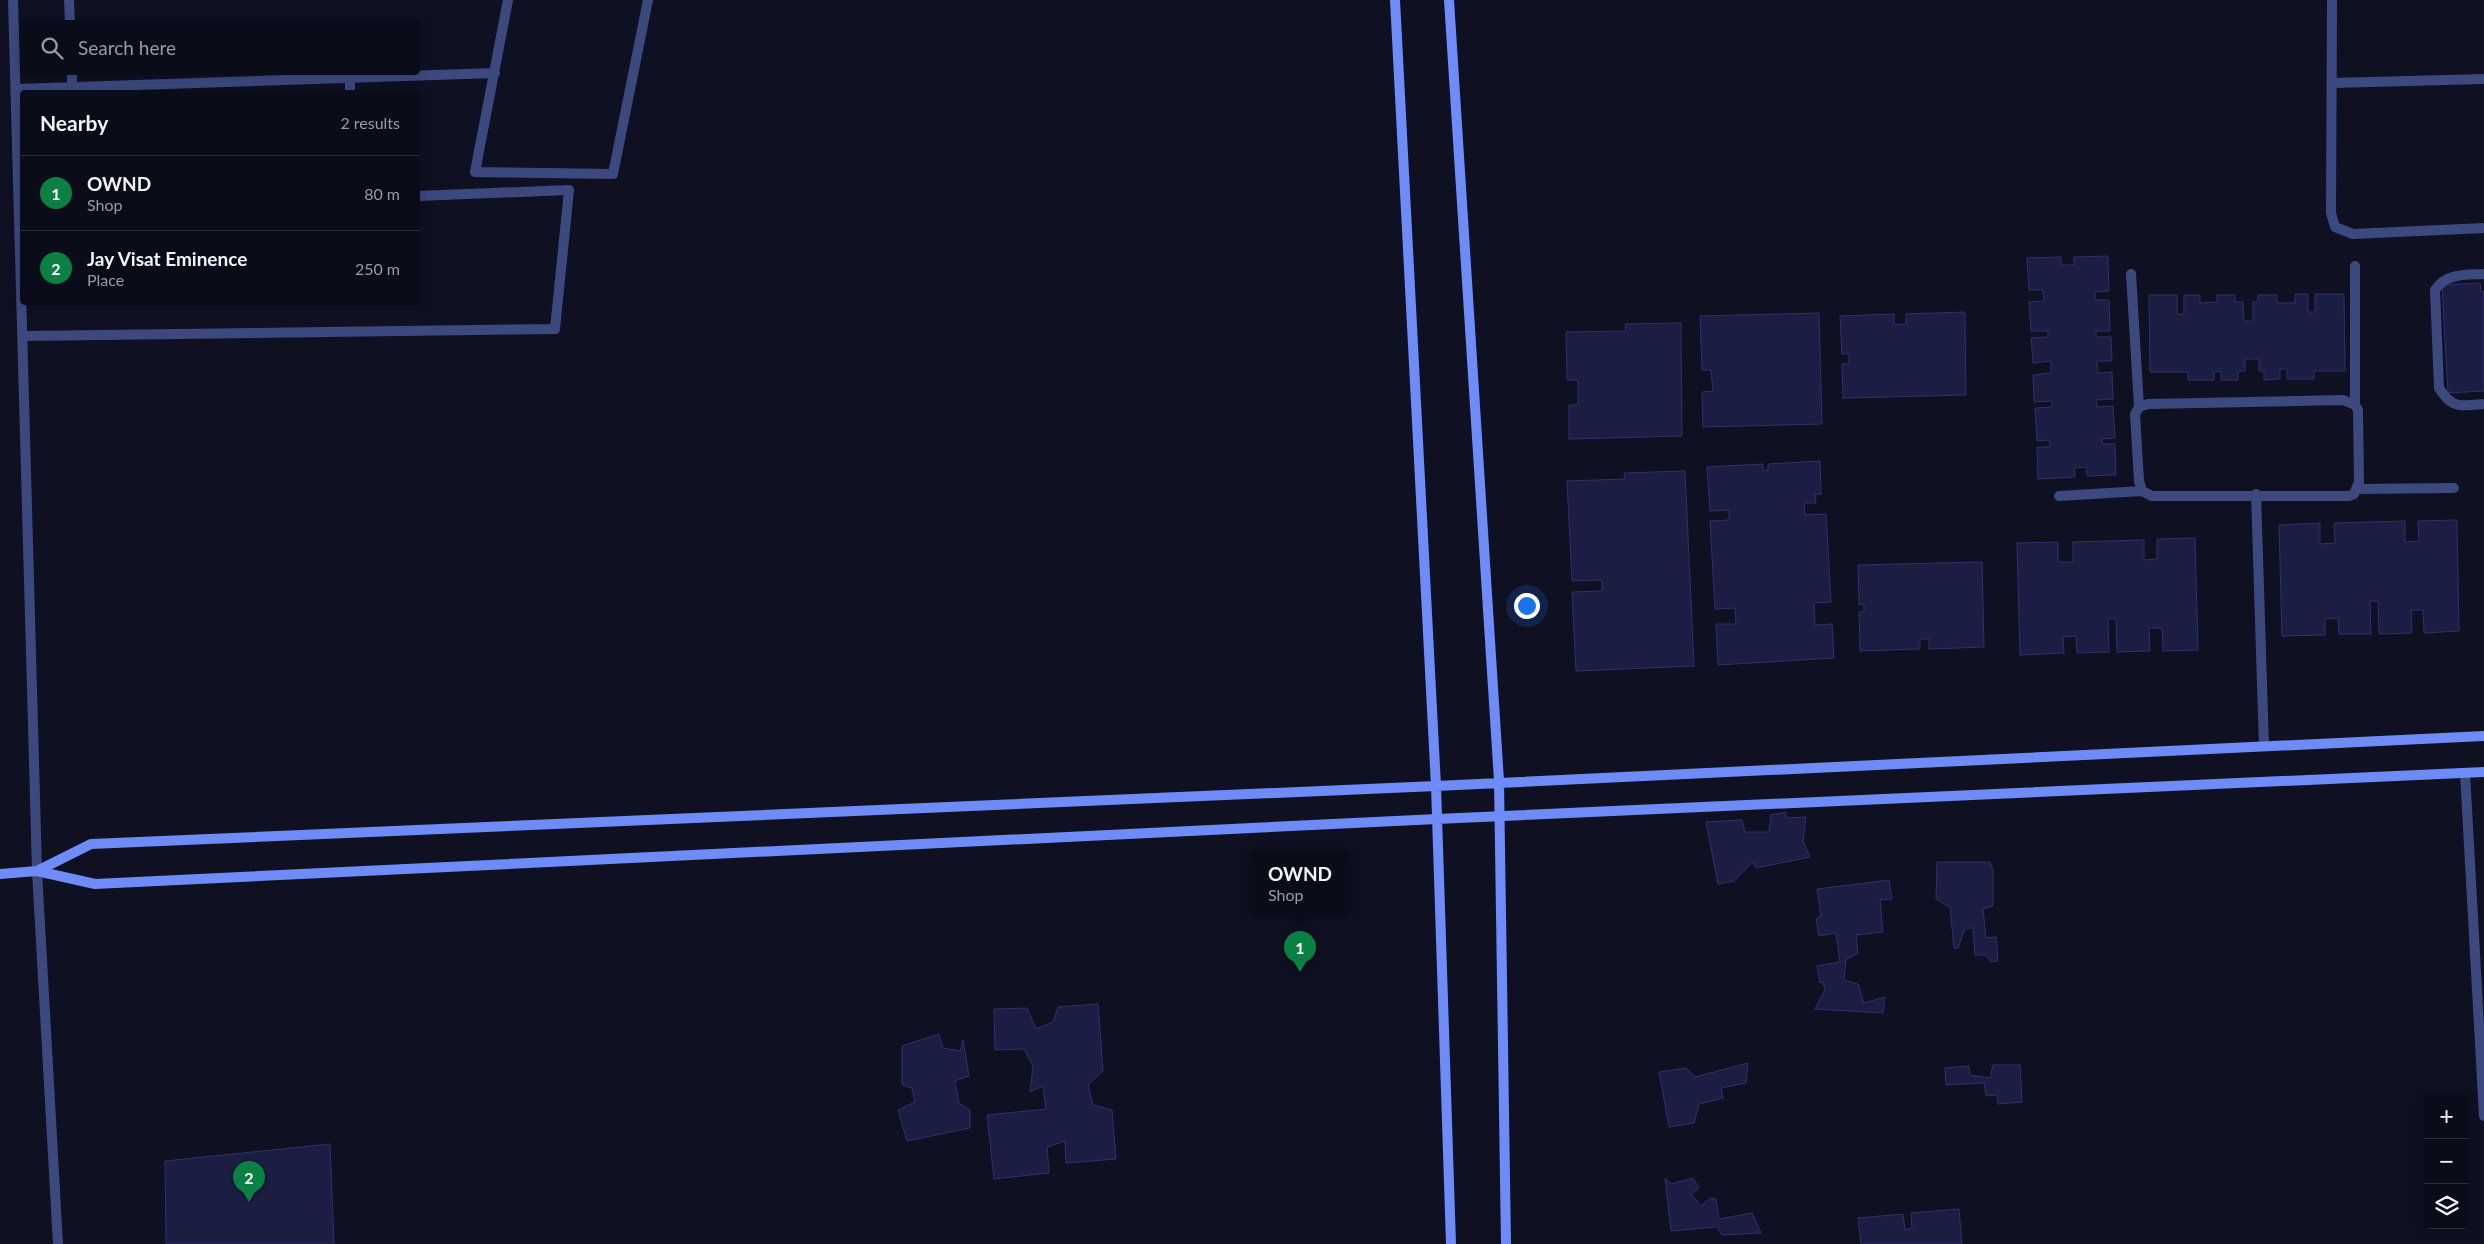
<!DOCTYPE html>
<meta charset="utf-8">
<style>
body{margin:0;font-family:Lato,sans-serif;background:#141523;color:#f1f3f6}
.controls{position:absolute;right:15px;bottom:15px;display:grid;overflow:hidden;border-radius:5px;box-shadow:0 2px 12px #0003}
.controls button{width:45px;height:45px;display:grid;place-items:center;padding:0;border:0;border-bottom:1px solid #2b2c39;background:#0b0c1a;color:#f1f3f6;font:25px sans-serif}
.you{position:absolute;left:1526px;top:605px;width:18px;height:18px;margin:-12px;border:4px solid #fff;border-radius:50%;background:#1a73e8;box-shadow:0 0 0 8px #1a73e833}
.badge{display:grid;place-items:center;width:32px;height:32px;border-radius:50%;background:#0b8043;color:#fff;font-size:16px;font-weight:700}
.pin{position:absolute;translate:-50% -41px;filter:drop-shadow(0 1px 2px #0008)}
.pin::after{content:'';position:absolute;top:26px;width:18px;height:15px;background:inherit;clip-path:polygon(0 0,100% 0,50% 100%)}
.popup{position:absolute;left:1250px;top:850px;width:100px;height:65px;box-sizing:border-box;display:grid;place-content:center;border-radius:5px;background:#0b0c1a;filter:drop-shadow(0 1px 4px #0005);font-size:16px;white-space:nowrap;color:#9a9ba2}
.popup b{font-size:19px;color:#f1f3f6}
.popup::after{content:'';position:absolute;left:50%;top:100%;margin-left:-10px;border:10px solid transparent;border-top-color:#0b0c1a}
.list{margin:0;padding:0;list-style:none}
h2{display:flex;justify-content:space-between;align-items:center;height:65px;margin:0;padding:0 20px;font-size:21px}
h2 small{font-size:16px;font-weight:400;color:#9a9ba2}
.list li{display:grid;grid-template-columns:32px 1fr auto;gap:15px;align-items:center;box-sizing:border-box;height:75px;padding:0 20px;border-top:1px solid #2b2c39}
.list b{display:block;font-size:19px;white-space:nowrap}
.list p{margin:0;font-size:16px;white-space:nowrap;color:#9a9ba2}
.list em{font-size:16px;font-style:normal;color:#9a9ba2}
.icon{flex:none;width:28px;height:28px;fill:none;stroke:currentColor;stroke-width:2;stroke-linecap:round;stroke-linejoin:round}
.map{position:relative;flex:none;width:2484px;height:1244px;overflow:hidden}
.search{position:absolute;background:#0b0c1a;box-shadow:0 2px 12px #0003;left:20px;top:20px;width:400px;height:55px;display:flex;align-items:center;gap:12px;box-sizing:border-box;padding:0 18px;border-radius:5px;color:#9a9ba2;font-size:19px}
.panel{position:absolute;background:#0b0c1a;box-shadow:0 2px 12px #0003;left:20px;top:90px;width:400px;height:215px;border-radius:5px}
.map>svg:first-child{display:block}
.building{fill:#1c1d42;stroke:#2f316d}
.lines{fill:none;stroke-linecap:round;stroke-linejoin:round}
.street{stroke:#3c497e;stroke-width:10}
.secondary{stroke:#6e8bf8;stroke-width:10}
</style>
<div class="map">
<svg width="2484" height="1244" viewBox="0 0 2484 1244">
<rect width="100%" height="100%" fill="#0f1022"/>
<path class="building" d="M2108,256L2109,291L2095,292V300H2109L2110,331H2096V337H2111L2112,361H2097L2098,373L2112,372L2113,399L2096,400L2097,407L2113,406L2115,438L2102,439V444H2115L2116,475L2087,476L2086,467L2074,468L2075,477L2038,479L2037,447H2050L2049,440L2037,441L2035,408L2052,407V401L2034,402L2033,375L2051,373V361L2033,363L2031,338L2048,337V331H2031L2029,302L2044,301L2043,290H2029L2027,258L2061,257V265H2074V257Z
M2480,283L2481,292L2484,291V391L2448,393L2442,285Z
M2295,294H2308V312H2315V294H2344L2345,371H2314V379H2287V369H2280V379L2264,380V371H2259V359H2245V371H2238V380H2221V371L2214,372V380H2188V372H2150L2149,295H2177V314H2184V295H2200V303L2217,302V295H2235V302H2243L2244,321H2253V302L2258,301V295H2277V303H2295Z
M1965,312L1966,395L1843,398L1842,364H1849V354H1842L1840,316L1894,314V325L1906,324V314Z
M1819,313L1822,424L1703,427L1702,392L1713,391L1711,370H1702L1700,316Z
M1681,323L1682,436L1569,439V405H1578V380H1567L1566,332L1626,331L1625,324Z
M1820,461L1821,494H1815L1816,503H1804L1805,515L1826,514L1831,602L1814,603L1815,625L1832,624L1834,658L1718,665L1716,624H1736L1735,608L1715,609L1710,521L1729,520V510L1710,511L1707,467L1763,464V471L1768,470V464Z
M1685,471L1694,666L1576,671L1572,592L1602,591V580L1572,581L1567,481L1625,479L1624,473Z
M2457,520L2459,631L2424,633L2423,610H2411L2412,633L2379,634L2378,601H2370L2371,634H2339L2338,618L2325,619V635L2282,636L2279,525L2320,523V544L2335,543L2334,523L2405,521V542L2419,541L2418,521Z
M2195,538L2198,650L2163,651L2162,628H2149L2150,651L2117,652L2116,619H2108L2109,652L2077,653L2076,636L2063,637L2064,653L2020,655L2017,543L2058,542V562H2073V542L2144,540V560L2157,559V539Z
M1982,562L1984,647L1929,649V639H1920V649L1860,651L1859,612H1864V604L1859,605L1858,565Z
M1786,812V818L1806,817L1803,841L1810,857L1756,868L1753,862L1734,881L1718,884L1706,822L1742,820L1745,832H1769L1771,815Z
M1937,862H1990L1993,870V906L1983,909L1986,938L1996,937L1998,961L1991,962L1986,955H1975L1973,928H1965L1958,948H1954L1950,907L1936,899Z
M1889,880L1892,899L1880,900L1883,932L1856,935L1858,953L1846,960L1844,980L1858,984L1864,1003L1885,997L1883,1013L1815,1009L1825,990L1823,982L1820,983L1817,966L1840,962L1836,933L1819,936L1816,919L1821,916L1817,889Z
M1098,1004L1103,1071L1088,1085L1093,1105L1112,1110L1116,1159L1066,1163L1065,1141L1047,1147L1049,1173L994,1179L987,1115L1046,1109L1043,1086L1030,1092L1033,1066L1024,1049L995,1050L994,1009L1027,1008L1036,1029L1053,1022L1058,1007Z
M939,1034L943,1048L960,1051L963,1040L969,1076L955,1081L959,1103L970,1110V1128L907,1141L898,1110L915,1102L912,1088L902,1085V1046Z
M1748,1063L1746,1083L1721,1088L1723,1098L1699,1104L1694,1123L1669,1127L1659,1072L1686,1068L1695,1077Z
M1993,1065H2020L2022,1102L1998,1104L1997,1095L1986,1096L1984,1083L1946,1085L1945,1068L1969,1066L1970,1075L1990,1078Z
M330,1144L334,1244H166L165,1161Z
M1665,1178L1671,1184L1693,1178L1699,1188L1691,1194L1701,1206L1710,1198L1716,1199L1719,1219L1752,1213L1761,1233L1722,1235L1717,1227L1671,1231Z
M1959,1209L1962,1244H1861L1858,1218L1903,1214L1905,1230L1912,1228L1911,1213Z"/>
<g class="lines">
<path class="street" d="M13,0L37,871L58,1244
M69,0L70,22
M508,0L475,172L613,174L648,0
M2332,0L2331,213L2335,227L2353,234L2484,228
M72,72V88
M350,78V92
M2332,83L2484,79
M17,89L495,73
M2355,266V405L2358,410L2359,482L2354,494L2349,496H2152L2142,491L2139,481L2135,414L2139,407L2148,404L2343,400L2355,405
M2131,274L2139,407
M2484,274C2465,275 2446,273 2435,290L2439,388C2452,409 2461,406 2484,404
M23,336L555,329L569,190L418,196
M2357,489L2454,488
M2256,494L2264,746
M2059,496L2142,491
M2465,773L2484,1116"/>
<path class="secondary" d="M1395,0L1436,786L1451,1244
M1449,0L1499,781L1506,1244
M37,871L91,844L1436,786L2484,736
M0,874L37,871L95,884L1437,819L2484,772"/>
</g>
</svg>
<div class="controls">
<button>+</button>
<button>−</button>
<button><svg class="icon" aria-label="layers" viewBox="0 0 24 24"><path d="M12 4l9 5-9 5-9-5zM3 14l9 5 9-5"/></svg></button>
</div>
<div class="you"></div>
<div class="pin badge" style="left:1300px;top:972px">1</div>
<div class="popup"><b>OWND</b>Shop</div>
<div class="pin badge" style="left:249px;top:1202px">2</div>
<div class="search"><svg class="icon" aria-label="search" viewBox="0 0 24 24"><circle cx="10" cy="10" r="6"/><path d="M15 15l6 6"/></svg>Search here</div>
<section class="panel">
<h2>Nearby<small>2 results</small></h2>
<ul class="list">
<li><span class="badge">1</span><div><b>OWND</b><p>Shop</p></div><em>80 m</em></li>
<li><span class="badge">2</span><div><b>Jay Visat Eminence</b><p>Place</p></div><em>250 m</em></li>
</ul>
</section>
</div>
